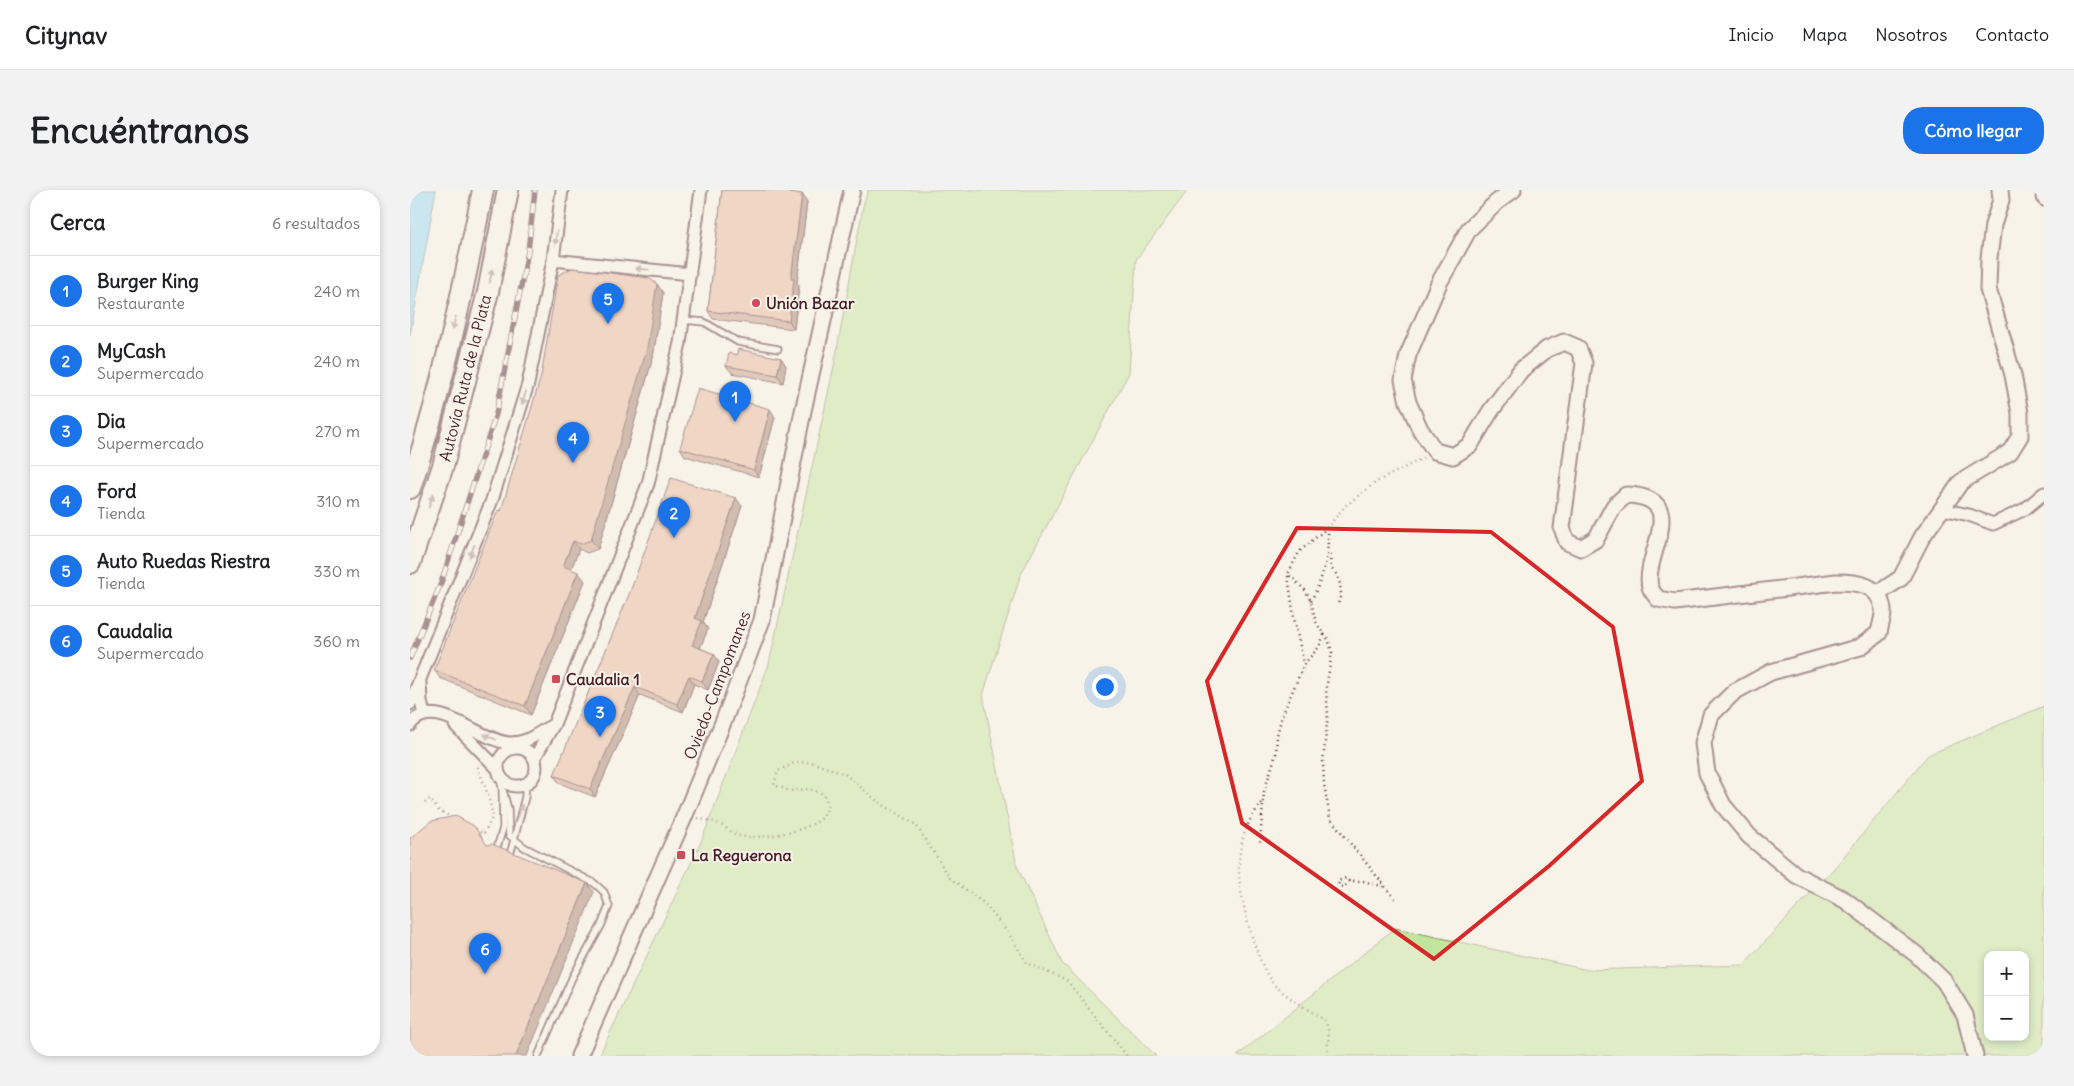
<!DOCTYPE html>
<html lang="es">
<meta charset="utf-8">
<style>
body{margin:0;font-family:Delius,sans-serif;background:#f2f2f2;color:#202124}
.controls{position:absolute;right:15px;bottom:15px;display:grid;overflow:hidden;border-radius:10px;box-shadow:0 2px 8px #0003}
.controls button{width:45px;height:45px;display:grid;place-items:center;padding:0;border:0;border-bottom:1px solid #e0e0e0;background:#fff;color:#202124;font:25px sans-serif}
.you{position:absolute;left:694px;top:496px;width:18px;height:18px;margin:-12px;border:4px solid #fff;border-radius:50%;background:#1a73e8;box-shadow:0 0 0 8px #1a73e833}
.badge{display:grid;place-items:center;width:32px;height:32px;border-radius:50%;background:#1a73e8;color:#fff;font-size:16px;font-weight:700}
.pin{position:absolute;translate:-50% -41px;filter:drop-shadow(0 1px 2px #0008)}
.pin::after{content:'';position:absolute;top:26px;width:18px;height:15px;background:inherit;clip-path:polygon(0 0,100% 0,50% 100%)}
.list{margin:0;padding:0;list-style:none}
h2{display:flex;justify-content:space-between;align-items:center;height:65px;margin:0;padding:0 20px;font-size:21px}
h2 small{font-size:16px;font-weight:400;color:#757577}
.list li{display:grid;grid-template-columns:32px 1fr auto;gap:15px;align-items:center;box-sizing:border-box;height:70px;padding:0 20px;border-top:1px solid #e0e0e0}
.list b{display:block;font-size:19px;white-space:nowrap}
.list p{margin:0;font-size:16px;white-space:nowrap;color:#757577}
.list em{font-size:16px;font-style:normal;color:#757577}
.map{position:relative;flex:none;width:1634px;height:866px;overflow:hidden;border-radius:20px}
header{display:flex;align-items:center;gap:30px;box-sizing:border-box;height:70px;padding:0 25px;background:#fff;border-bottom:1px solid #e0e0e0}
header strong{font-size:24px}
nav{display:flex;gap:28px;margin-inline-start:auto;font-size:18px}
.intro{display:flex;align-items:center;justify-content:space-between;box-sizing:border-box;height:120px;padding:0 30px}
h1{margin:0;font-size:35px}
.button{padding:12px 22px;border-radius:20px;background:#1a73e8;color:#fff;font-size:18px;font-weight:700}
main{display:flex;gap:30px;padding:0 30px}
aside{flex:1;background:#fff;border-radius:20px;box-shadow:0 2px 8px #0003}
.map>svg:first-child{display:block}
.green{fill:#c2e59e;stroke:#868264;fill-rule:evenodd}
.water{fill:#95d7f6;stroke:#778da5}
.lines{fill:none;stroke-linecap:round;stroke-linejoin:round}
.lane-casing{stroke:#4a1f2b;stroke-width:9}
.street-casing{stroke:#4a1f2b;stroke-width:15}
.secondary-casing{stroke:#4a1f2b;stroke-width:19}
.highway-casing{stroke:#4a1f2b;stroke-width:24}
.path{stroke:#4a1f2b;stroke-width:2.5;stroke-dasharray:1 4;stroke-linecap:butt}
.lane{stroke:#f7f3e8;stroke-width:5.5}
.street{stroke:#f7f3e8;stroke-width:11}
.secondary{stroke:#f7f3e8;stroke-width:15}
.highway{stroke:#f7f3e8;stroke-width:20}
.rail-casing{stroke:#4a1f2b;stroke-width:5.5}
.rail{stroke:#f7f3e8;stroke-width:4;stroke-dasharray:11;stroke-linecap:butt}
.wall{fill:#c79a85;stroke:#4a1f2b}
.shaded-wall{fill:#a27d6c;stroke:#4a1f2b}
.building{fill:#e7b39b;stroke:#4a1f2b}
.oneway{fill:#a0898a}
.marked{fill:none;stroke:#d62828;stroke-width:4;stroke-linejoin:round}
.poi-dot{fill:#d1495b;stroke:#f7f3e8;stroke-width:2}
.labels{text-anchor:middle;stroke-width:4;stroke-linejoin:round;paint-order:stroke}
.poi-label{font-size:16px;font-weight:bold;fill:#4a1f2b;stroke:#f7f3e8;text-anchor:start}
.street-label{font-size:16px;fill:#4a1f2b;stroke:#f7f3e8}
</style>
<header>
<strong>Citynav</strong>
<nav><a>Inicio</a><a>Mapa</a><a>Nosotros</a><a>Contacto</a></nav>
</header>
<div class="intro"><h1>Encuéntranos</h1><a class="button">Cómo llegar</a></div>
<main>
<aside>
<h2>Cerca<small>6 resultados</small></h2>
<ul class="list">
<li><span class="badge">1</span><div><b>Burger King</b><p>Restaurante</p></div><em>240 m</em></li>
<li><span class="badge">2</span><div><b>MyCash</b><p>Supermercado</p></div><em>240 m</em></li>
<li><span class="badge">3</span><div><b>Dia</b><p>Supermercado</p></div><em>270 m</em></li>
<li><span class="badge">4</span><div><b>Ford</b><p>Tienda</p></div><em>310 m</em></li>
<li><span class="badge">5</span><div><b>Auto Ruedas Riestra</b><p>Tienda</p></div><em>330 m</em></li>
<li><span class="badge">6</span><div><b>Caudalia</b><p>Supermercado</p></div><em>360 m</em></li>
</ul>
</aside>
<div class="map">
<svg width="1634" height="866" viewBox="0 0 1634 866">
<rect width="100%" height="100%" fill="#f7f3e8"/>
<filter id="ink" filterUnits="userSpaceOnUse"><feTurbulence type="fractalNoise" baseFrequency=".02" numOctaves="2"/><feDisplacementMap in="SourceGraphic" scale="10" xChannelSelector="R" yChannelSelector="G"/><feConvolveMatrix kernelMatrix="1 2 1 2 8 2 1 2 1" color-interpolation-filters="sRGB"/></filter>
<g filter="url(#ink)">
<path class="green" d="M458,0H778L726,70L719,183L611,384L573,505L607,676L652,773L746,866H189L291,652L359,474L424,176L453,16Z
M1634,516V866H827L985,738L1178,780L1333,775L1426,676L1518,565ZM1578,765H1615V847H1578Z"/>
<path class="water" d="M0,0H26L0,146Z"/>
<g class="lines">
<g class="lane-casing">
<path id="lane" d="M274,130L294,132L328,152L368,159
M91,593L98,619L99,645L114,657L184,693L194,702L199,716L191,736L162,788L128,866
M86,661L93,638L92,588
M100,665L115,607L116,593"/>
</g>
<g class="street-casing">
<path id="street" d="M1631,0L1634,10
M143,70L280,84
M1532,319L1559,325L1583,334L1615,319L1634,303
M10,493L11,511L14,525
M0,514L82,310L118,194L143,70L152,0
M0,535C23,503 71,552 100,553C119,553 127,543 143,535
M45,535L88,579
M88 577a19 19 0 1 1 38 0a19 19 0 1 1-38 0Z
M124,569L144,534L238,294L270,153L291,0"/>
</g>
<g class="secondary-casing">
<path id="secondary" d="M1103,0L1087,12L1059,39L1029,93L998,165L993,190L998,212L1010,239L1025,261L1043,266L1060,255L1080,222L1111,180L1137,159L1154,152L1168,158L1174,173L1152,338L1157,352L1171,358L1186,349L1204,316L1216,305C1283,307 1232,365 1240,397C1241,401 1246,406 1248,409L1265,412L1426,392C1448,392 1469,394 1473,419C1474,426 1470,436 1469,443L1450,457L1361,482L1324,502L1301,525L1293,553L1297,583L1313,615L1339,646L1386,685L1435,710L1507,765L1534,791L1555,825L1565,866
M1467,404L1491,388L1512,347L1551,292L1600,262L1610,246V223L1603,185L1578,99L1579,68L1583,35L1591,10L1590,0
M169,866L275,625L314,530L352,430L393,221L442,0"/>
</g>
<g class="highway-casing">
<path id="highway" d="M0,298C32,201 53,100 73,0
M0,373L33,276L78,102L98,0"/>
</g>
<path class="path" d="M920,365L921,378L927,385L930,394L931,404L928,414
M878,386L885,434L894,474
M901,411C914,385 919,367 918,337L935,316L966,292L1015,267
M914,444L918,449L922,462L916,500L918,524L913,571L914,594L920,628L986,710
M15,613L20,609L28,620L43,628
M852,613C837,629 829,654 829,676C827,702 846,771 862,792C870,803 902,822 914,830C922,842 917,853 917,866
M288,628C294,630 301,630 307,633C315,636 322,644 330,646C347,650 405,641 414,625C419,617 417,612 414,604L399,599L380,601L364,595L368,581L384,573L401,572L435,584L467,611L506,635L540,688L575,714L599,744L617,773L657,791L717,866
M62,636L74,644L83,626L78,605L67,575
M850,652L854,602L866,564L867,545L872,526L894,474L909,457L914,445L906,432L901,411L896,401L878,384L889,362L918,337
M939,691L936,688L928,691L929,696L934,697L939,691H953L975,697"/>
<use href="#lane" class="lane"/>
<use href="#street" class="street"/>
<use href="#secondary" class="secondary"/>
<use href="#highway" class="highway"/>
<g class="rail-casing">
<path id="rail" d="M0,468L31,393L86,224L118,61L125,0"/>
</g>
<use href="#rail" class="rail"/>
</g>
<path class="wall" d="M312,0H385V4H392L397,12L387,93L389,96L384,139L303,129L298,121Z
M247,94L253,103L243,167L188,359L177,363L169,359L161,379L175,391L121,525L30,488L24,480L91,321Z
M327,165L371,168L376,176L373,193L322,183L316,176Z
M365,227L349,287L275,266L270,258Z
M332,316L293,432L298,439L290,458L304,464L309,472L298,500L284,494L273,522L230,505L185,607L149,593L144,585Z"/>
<path class="shaded-wall" d="M379,0H385L384,10L379,3Z
M392,4L397,12L387,93L389,96L384,139L379,131L381,89Z
M247,94L253,103L243,167L188,359L181,350Z
M371,168L376,176L373,193L367,185Z
M360,219L365,227L349,287L344,280Z
M326,308L332,316L293,432L298,439L288,463L282,455L285,428Z
M163,351L169,359L159,385L153,376Z
M168,382L175,391L121,525L115,516Z
M304,464L309,472L298,500L292,491Z
M279,486L284,494L273,522L267,514Z
M225,497L230,505L185,607L180,599Z
M177,693L184,702L117,866H106Z"/>
<path class="building" d="M312,0H379V3L392,4L381,89H384L379,131L298,121Z
M162,78L239,88L247,94L237,158L181,350L171,354L163,351L153,376L168,382L115,516L24,480L88,320L91,321L131,186L148,85Z
M328,159L371,168L367,185L316,176L319,163L327,165Z
M288,198L360,219L344,280L270,258Z
M261,288L326,308L285,428L292,431L282,455L304,464L292,491L279,486L267,514L225,497L180,599L144,585L220,402Z
M46,626L64,636L77,655L82,654L177,693L106,866H0V648L21,631Z"/>
<defs><path id="oneway-solid" d="M-6-.8H1V-3.2L6.5 0L1 3.2V.8H-6Z" transform="scale(1.25)"/></defs>
<g class="oneway">
<use href="#oneway-solid" transform="translate(146 48) rotate(97)"/>
<use href="#oneway-solid" transform="translate(232 79) rotate(-175)"/>
<use href="#oneway-solid" transform="translate(81 86) rotate(-79)"/>
<use href="#oneway-solid" transform="translate(44 133) rotate(104)"/>
<use href="#oneway-solid" transform="translate(114 208) rotate(107)"/>
<use href="#oneway-solid" transform="translate(21 311) rotate(-71)"/>
<use href="#oneway-solid" transform="translate(62 361) rotate(112)"/>
<use href="#oneway-solid" transform="translate(80 547) rotate(-157)"/>
<use href="#oneway-solid" transform="translate(110 621) rotate(-74)"/>
</g>
</g>
<path d="M0 0H1634V866H0ZM887,338L1081,342L1203,437L1232,591L1139,676L1024,769L832,633L797,491Z" fill="#f7f3e8" fill-opacity=".55" fill-rule="evenodd"/>
<path class="marked" d="M887,338L1081,342L1203,437L1232,591L1139,676L1024,769L832,633L797,491Z"/>
<g class="poi-dot">
<circle cx="346" cy="113" r="5"/>
<rect x="141" y="484" width="10" height="10" rx="2.5"/>
<rect x="266" y="660" width="10" height="10" rx="2.5"/>
</g>
<g class="labels">
<g class="poi-label">
<text x="356" y="119">Unión Bazar</text>
<text x="156" y="495">Caudalia 1</text>
<text x="281" y="671">La Reguerona</text>
</g>
<g class="street-label">
<text transform="translate(55 188) rotate(-76)" y="6">Autovía Ruta de la Plata</text>
<text transform="translate(307 495) rotate(-69)" y="6">Oviedo-Campomanes</text>
</g>
</g>
</svg>
<div class="controls">
<button>+</button>
<button>−</button>
</div>
<div class="you"></div>
<div class="pin badge" style="left:325px;top:232px">1</div>
<div class="pin badge" style="left:264px;top:348px">2</div>
<div class="pin badge" style="left:190px;top:547px">3</div>
<div class="pin badge" style="left:163px;top:273px">4</div>
<div class="pin badge" style="left:198px;top:134px">5</div>
<div class="pin badge" style="left:75px;top:784px">6</div>
</div>
</main>
